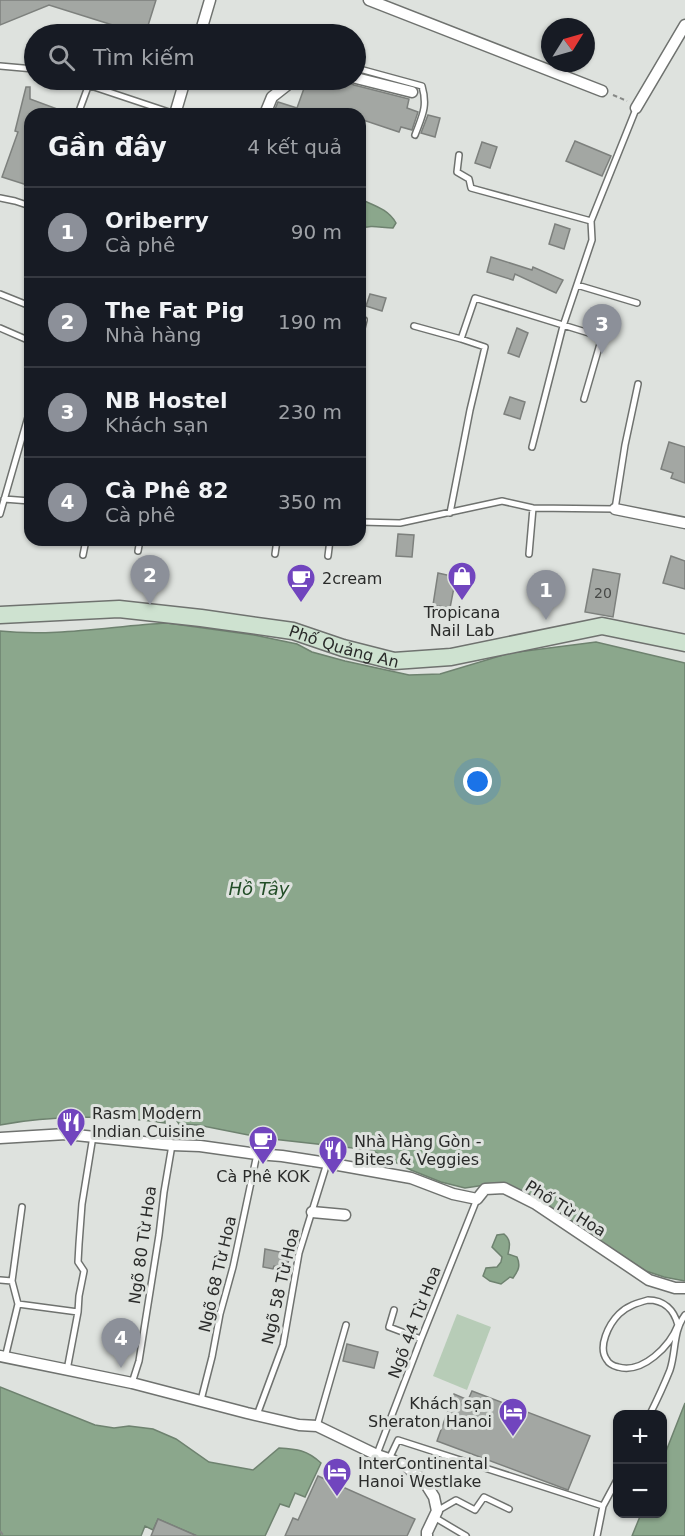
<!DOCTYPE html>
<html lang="vi">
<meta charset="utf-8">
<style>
body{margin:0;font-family:"DejaVu Sans",sans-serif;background:#20242c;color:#f1f3f6}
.controls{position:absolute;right:18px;bottom:18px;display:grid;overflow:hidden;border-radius:12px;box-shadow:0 2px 4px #0004}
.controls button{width:54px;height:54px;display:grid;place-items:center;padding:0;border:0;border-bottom:2px solid #363941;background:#171b24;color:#f1f3f6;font:30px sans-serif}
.compass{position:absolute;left:541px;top:18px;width:54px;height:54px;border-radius:50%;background:#171b24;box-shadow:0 2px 4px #0004;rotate:53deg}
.you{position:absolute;left:478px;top:782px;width:21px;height:21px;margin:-15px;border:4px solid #fff;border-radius:50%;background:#1a73e8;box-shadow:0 0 0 9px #1a73e833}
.badge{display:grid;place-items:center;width:39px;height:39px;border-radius:50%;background:#8c9099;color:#fff;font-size:20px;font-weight:700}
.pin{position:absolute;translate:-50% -50px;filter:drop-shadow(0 2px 3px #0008)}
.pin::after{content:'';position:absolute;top:32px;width:21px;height:18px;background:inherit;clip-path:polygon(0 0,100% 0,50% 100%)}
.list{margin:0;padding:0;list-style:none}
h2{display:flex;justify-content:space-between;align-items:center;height:78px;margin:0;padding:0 24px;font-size:26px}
h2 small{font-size:20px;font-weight:400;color:#9ea1a6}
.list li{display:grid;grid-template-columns:39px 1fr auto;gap:18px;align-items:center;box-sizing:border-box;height:90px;padding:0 24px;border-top:2px solid #363941}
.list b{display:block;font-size:22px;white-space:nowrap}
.list p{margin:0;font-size:20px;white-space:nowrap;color:#9ea1a6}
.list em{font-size:20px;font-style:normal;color:#9ea1a6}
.icon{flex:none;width:33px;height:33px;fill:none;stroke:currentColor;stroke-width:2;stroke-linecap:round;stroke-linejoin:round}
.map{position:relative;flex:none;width:685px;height:1536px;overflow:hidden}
.search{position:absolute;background:#171b24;box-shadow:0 2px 4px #0004;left:24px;top:24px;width:342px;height:66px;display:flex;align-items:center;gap:15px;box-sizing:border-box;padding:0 21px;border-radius:33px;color:#9ea1a6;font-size:22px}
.panel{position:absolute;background:#171b24;box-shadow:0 2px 4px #0004;left:24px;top:108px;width:342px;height:438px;border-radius:18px}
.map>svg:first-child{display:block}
.green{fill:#b7ccb7}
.water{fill:#8ba78c;stroke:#6e826f;stroke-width:1.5}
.building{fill:#a3a7a3;stroke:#7d807d;stroke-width:1.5}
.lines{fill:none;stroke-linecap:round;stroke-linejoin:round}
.lane-casing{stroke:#6f726f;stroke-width:8}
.street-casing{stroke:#6f726f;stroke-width:13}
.secondary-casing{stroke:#6f726f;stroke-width:19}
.path{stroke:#878987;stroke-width:2;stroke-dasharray:4.5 3;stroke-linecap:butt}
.lane{stroke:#fff;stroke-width:5}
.street{stroke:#fff;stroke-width:10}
.secondary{stroke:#cee2d0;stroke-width:16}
.labels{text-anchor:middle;stroke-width:6;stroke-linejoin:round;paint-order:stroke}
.number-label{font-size:14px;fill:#484a48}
.poi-label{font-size:16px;fill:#2a2b2a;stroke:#dee2de;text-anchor:start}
.street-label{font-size:16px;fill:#2a2b2a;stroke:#dee2de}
.water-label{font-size:18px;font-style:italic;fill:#224d27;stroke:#dee2de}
</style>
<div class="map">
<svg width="685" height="1536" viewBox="0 0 685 1536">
<rect width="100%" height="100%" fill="#dee2de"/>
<path class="green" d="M457,1314L491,1327L467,1390L433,1376Z"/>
<path class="water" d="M360,199C375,206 388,209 396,223L393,228C381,228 371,224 360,229Z
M167,623L254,635L297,644L312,652L345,661L409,675L440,674L510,653L596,642L685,663V1281L664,1277L646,1271L551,1209L518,1189L503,1184H492L465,1188L441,1182L411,1170L371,1150L263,1138L198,1125L179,1124L175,1118H165V1123C114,1115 51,1115 0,1125V631C55,637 112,626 167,623Z
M504,1234C511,1240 510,1246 508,1254L517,1257C521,1266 518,1271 513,1278L510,1277L501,1284L490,1281L483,1276L486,1268L497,1267L501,1262L502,1257L492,1247L497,1235Z
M0,1387L95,1425L114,1428L129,1426L153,1429L176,1439L209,1462L253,1470L279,1448C297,1449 307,1450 321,1463L305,1497L295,1493L289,1507L280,1504L265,1536H197L158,1519L153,1530L145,1526L141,1536H0Z
M685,1403V1536H632L641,1514H662L663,1459Z"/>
<path class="building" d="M0,0H156L146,32L136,29L135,32L49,5L0,25Z
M307,80H349L350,83L354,85L409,99L407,108L418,112L412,130L401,127L399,132L360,119V114H273L278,102L297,108Z
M26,87H30V99L68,113V114H30V186L2,177L18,132L15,131Z
M428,115L440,118L435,137L421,133Z
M575,141L611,156L602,176L566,161Z
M482,142L497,147L490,168L475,163Z
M555,224L570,229L564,249L549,244Z
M491,257L532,270L533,267L563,280L556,293L515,274L513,280L487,272Z
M370,294L386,298L382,311L366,306Z
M517,328L528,333L519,357L508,353Z
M510,397L525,402L520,419L504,414Z
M669,442L685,447V483L671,478L673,473L661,469Z
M398,534L414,535L412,557L396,556Z
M671,556L685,561V589L663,583Z
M593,569L620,574L613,617L585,612Z
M438,573L456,577L450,608L433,605Z
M265,1249L290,1254L287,1268L274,1266L273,1269L263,1267Z
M347,1344L378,1352L374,1368L343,1361Z
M472,1391L590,1436L568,1490L437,1441L454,1394L468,1400Z
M318,1476L415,1519L407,1536H285L293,1518L298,1520Z
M158,1519L197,1536H151Z"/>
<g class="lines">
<g class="lane-casing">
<path id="lane" d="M0,66L34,69
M356,68L422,86C428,107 422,116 415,135
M73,80L175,114
M78,114L89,84
M459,155L457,172L469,179L471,188L591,221
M0,198L15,201L30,206
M577,285L637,303
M0,294L30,306
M414,326L461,339
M0,328L30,341
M360,336L364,320
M30,364V369
M532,447L563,326L592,240L591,221L636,109
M4,499L30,501
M450,513L470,410L485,347L461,339L475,298L602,337L584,399
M0,514L30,410
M360,522L400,523L502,501L533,508L615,509L625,445L638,384
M138,551L140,540
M275,554L277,540
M529,554L533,508
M83,555L86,540
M328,556L330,540
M0,1280L12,1281
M648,1300C664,1300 674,1310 678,1325C670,1346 643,1374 618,1367C614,1366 609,1364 607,1360C597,1347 609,1324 619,1314C627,1306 637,1303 648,1300Z
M18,1304L78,1312
M394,1310L389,1327L421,1339
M5,1358L18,1304L12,1281L22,1207
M67,1370L78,1312L79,1296L84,1271L78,1262L79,1244L82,1204L93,1136
M132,1383L139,1361L159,1235L164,1192L172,1145
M201,1400L212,1357L220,1314L233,1267L257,1154
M650,1414C657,1400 664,1385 670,1370C676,1352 673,1331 685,1315
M257,1415L283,1345L299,1253L327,1163
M317,1426L346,1325
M377,1454L421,1339L477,1199
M389,1459L398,1440L603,1506
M437,1511L456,1500L475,1510L484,1497L509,1509
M434,1517L466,1536
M597,1536L603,1506L618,1478"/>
</g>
<g class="street-casing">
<path id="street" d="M369,0L602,91
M200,34L210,0
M356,78L412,92
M636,108L685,25
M175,114L185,80
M265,114L272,97L286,86L289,80
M615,509L685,523
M0,1138L66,1134L172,1145L200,1146L257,1154L282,1156L327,1163L411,1178L453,1194L477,1199L485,1189L504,1188L536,1204L649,1280L675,1288H685
M312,1212L345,1215
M0,1356L132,1383L247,1413L299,1425L317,1426L377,1455L403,1464L424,1481L434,1497L437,1511L427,1532V1536"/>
</g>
<g class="secondary-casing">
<g id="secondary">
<path id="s1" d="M0,615L119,609L201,618L293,631L343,648L394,661L451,657L602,626L685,643"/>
</g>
</g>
<path class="path" d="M613,95L627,101
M0,1531L4,1536"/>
<use href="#lane" class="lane"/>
<use href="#street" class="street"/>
<use href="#secondary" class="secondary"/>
</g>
<defs>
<g id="shop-pin" transform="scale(1.5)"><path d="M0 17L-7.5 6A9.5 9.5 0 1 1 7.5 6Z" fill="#7145be" stroke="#dee2de"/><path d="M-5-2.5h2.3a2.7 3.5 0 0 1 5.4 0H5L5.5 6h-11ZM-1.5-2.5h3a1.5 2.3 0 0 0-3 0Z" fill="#fff"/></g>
<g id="cafe-pin" transform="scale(1.5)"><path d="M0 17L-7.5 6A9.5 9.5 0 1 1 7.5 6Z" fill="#7145be" stroke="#dee2de"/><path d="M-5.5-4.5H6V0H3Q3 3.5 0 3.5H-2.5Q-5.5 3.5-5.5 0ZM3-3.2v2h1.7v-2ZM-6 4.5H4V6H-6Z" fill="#fff"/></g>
<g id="restaurant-pin" transform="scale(1.5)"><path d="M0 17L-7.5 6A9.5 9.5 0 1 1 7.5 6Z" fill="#7145be" stroke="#dee2de"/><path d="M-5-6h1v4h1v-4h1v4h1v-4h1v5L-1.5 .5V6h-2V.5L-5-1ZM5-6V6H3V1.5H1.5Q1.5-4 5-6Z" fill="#fff"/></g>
<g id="hotel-pin" transform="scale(1.5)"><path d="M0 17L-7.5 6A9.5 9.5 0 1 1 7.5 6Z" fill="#7145be" stroke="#dee2de"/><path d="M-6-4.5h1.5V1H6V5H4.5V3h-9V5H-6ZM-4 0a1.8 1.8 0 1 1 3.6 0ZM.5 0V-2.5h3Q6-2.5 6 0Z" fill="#fff"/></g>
</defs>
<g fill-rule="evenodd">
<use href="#shop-pin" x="462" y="576"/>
<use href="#cafe-pin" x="301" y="578"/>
<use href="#restaurant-pin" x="71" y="1122"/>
<use href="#cafe-pin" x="263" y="1140"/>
<use href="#restaurant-pin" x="333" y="1150"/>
<use href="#hotel-pin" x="513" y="1412"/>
<use href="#hotel-pin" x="337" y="1472"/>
</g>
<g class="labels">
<g class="number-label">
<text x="603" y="598">20</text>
</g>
<g class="poi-label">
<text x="322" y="584">2cream</text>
<text x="462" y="618" text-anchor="middle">Tropicana<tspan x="462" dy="18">Nail Lab</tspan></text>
<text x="92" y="1119">Rasm Modern<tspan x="92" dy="18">Indian Cuisine</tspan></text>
<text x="354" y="1147">Nhà Hàng Gòn -<tspan x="354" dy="18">Bites &amp; Veggies</tspan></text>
<text x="263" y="1182" text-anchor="middle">Cà Phê KOK</text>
<text x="492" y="1409" text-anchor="end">Khách sạn<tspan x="492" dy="18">Sheraton Hanoi</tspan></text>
<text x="358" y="1469">InterContinental<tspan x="358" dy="18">Hanoi Westlake</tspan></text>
</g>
<g class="street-label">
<text dy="6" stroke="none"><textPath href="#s1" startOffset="348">Phố Quảng An</textPath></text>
<text transform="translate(566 1208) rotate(32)" y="6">Phố Từ Hoa</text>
<text transform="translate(142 1245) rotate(-82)" y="6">Ngõ 80 Từ Hoa</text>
<text transform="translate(217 1274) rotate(-77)" y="6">Ngõ 68 Từ Hoa</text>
<text transform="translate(280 1286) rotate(-77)" y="6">Ngõ 58 Từ Hoa</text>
<text transform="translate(414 1322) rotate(-69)" y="6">Ngõ 44 Từ Hoa</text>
</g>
<g class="water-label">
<text x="259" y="895">Hồ Tây</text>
</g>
</g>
</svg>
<div class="controls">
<button>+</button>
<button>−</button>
</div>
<svg class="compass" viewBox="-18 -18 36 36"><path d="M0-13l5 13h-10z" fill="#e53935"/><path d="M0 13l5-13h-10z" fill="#9ea1a6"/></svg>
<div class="you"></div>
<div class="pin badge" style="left:546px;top:620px">1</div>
<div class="pin badge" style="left:150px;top:605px">2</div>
<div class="pin badge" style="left:602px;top:354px">3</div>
<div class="pin badge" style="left:121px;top:1368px">4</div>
<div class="search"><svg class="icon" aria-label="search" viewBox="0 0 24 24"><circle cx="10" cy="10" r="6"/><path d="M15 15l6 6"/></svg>Tìm kiếm</div>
<section class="panel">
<h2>Gần đây<small>4 kết quả</small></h2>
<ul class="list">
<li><span class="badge">1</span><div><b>Oriberry</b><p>Cà phê</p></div><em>90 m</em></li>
<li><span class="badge">2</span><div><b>The Fat Pig</b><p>Nhà hàng</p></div><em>190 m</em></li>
<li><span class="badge">3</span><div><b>NB Hostel</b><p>Khách sạn</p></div><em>230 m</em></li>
<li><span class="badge">4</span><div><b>Cà Phê 82</b><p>Cà phê</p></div><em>350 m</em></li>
</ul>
</section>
</div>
